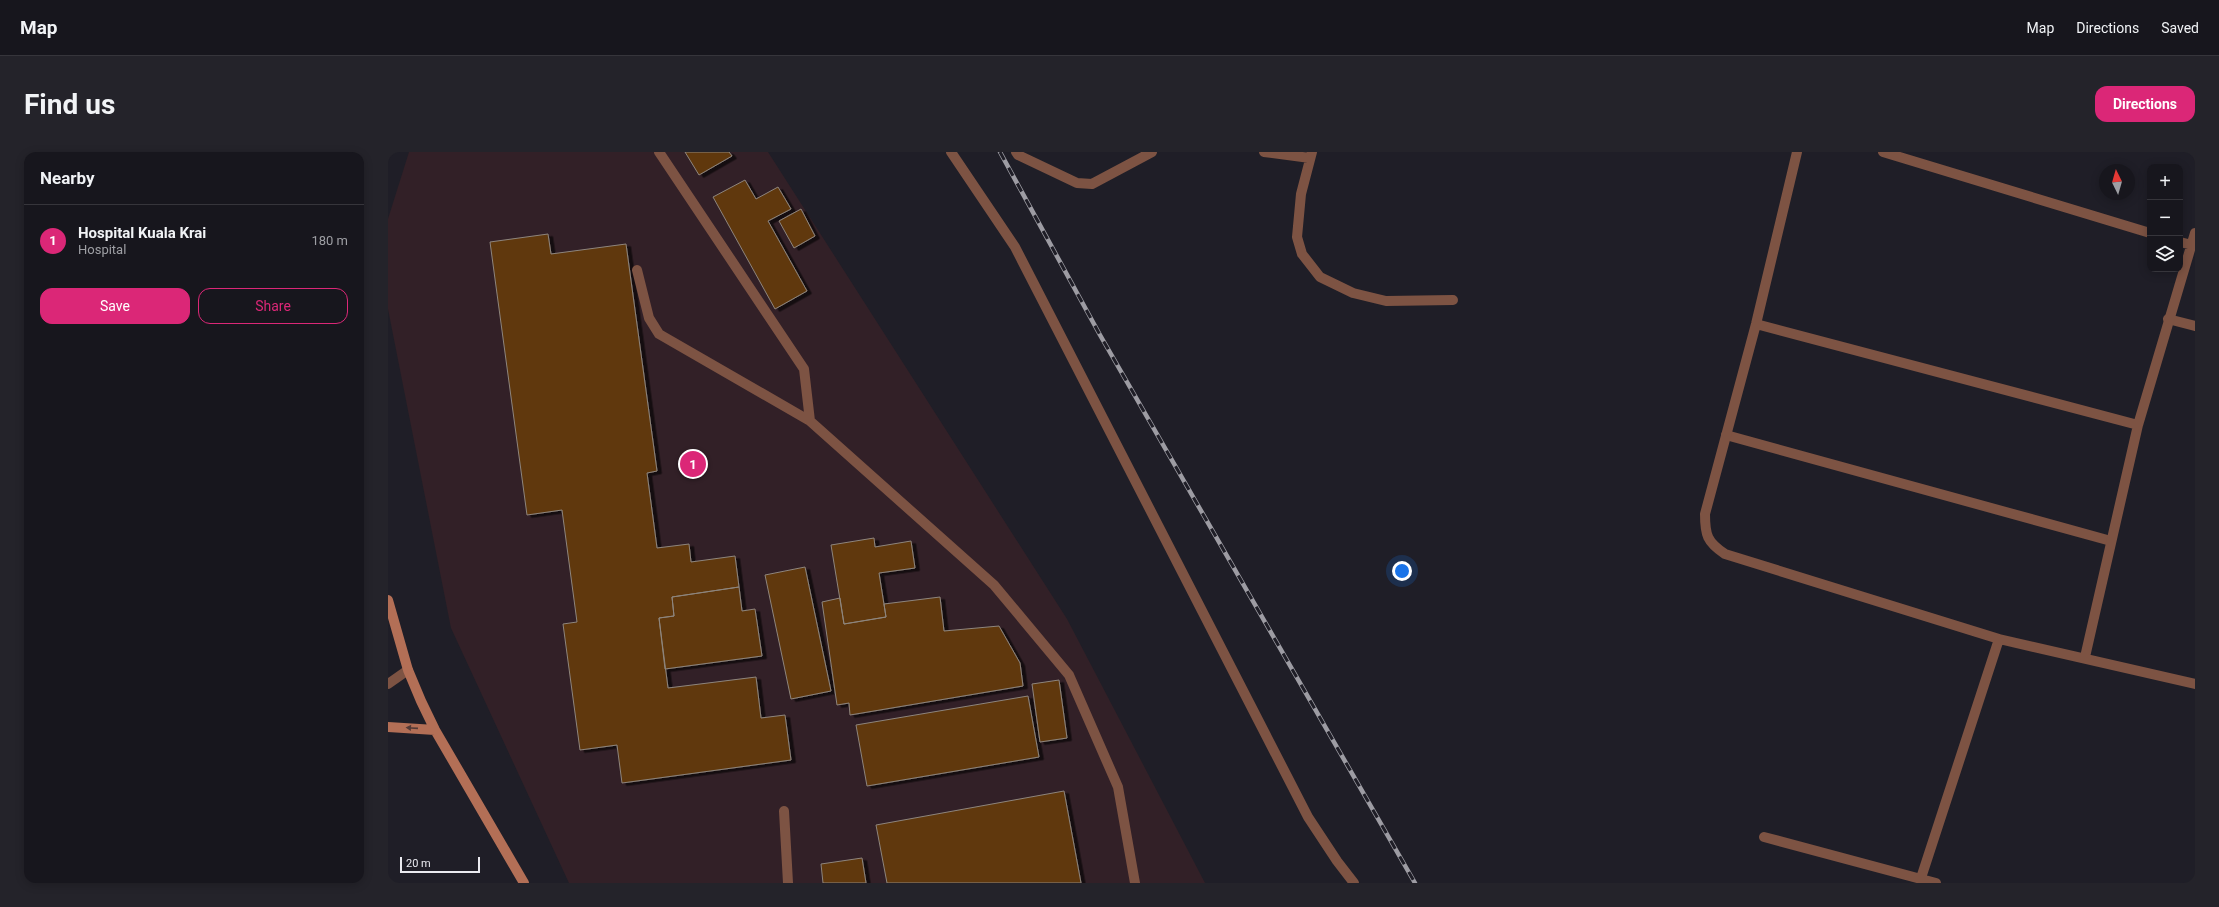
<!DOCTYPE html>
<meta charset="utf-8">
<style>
body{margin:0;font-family:Roboto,sans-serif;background:#24232a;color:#f1f3f6}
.controls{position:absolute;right:12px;top:12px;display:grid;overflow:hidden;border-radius:8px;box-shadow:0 2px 10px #0003}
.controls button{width:36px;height:36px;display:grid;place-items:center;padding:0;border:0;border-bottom:1px solid #36353b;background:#17161d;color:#f1f3f6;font:20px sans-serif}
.compass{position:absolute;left:1711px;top:12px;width:36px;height:36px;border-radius:50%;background:#17161d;box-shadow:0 2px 10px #0003;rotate:355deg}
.scale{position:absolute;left:12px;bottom:10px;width:80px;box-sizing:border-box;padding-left:4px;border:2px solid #eaeaf0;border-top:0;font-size:11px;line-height:14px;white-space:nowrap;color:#eaeaf0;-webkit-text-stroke:3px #1f1e27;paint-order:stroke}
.you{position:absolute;left:1014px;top:419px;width:14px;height:14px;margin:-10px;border:3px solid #fff;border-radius:50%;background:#1a73e8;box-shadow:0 0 0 6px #1a73e833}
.badge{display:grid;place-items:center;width:26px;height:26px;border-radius:50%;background:#db2777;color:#fff;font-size:13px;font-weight:700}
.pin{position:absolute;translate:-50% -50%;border:2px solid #fff;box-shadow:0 1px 4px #0006}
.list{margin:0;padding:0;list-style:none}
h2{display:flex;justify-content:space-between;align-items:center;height:52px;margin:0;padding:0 16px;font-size:17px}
h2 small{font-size:13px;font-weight:400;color:#9e9fa4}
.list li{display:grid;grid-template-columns:26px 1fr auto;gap:12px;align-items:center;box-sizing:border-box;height:72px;padding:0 16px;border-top:1px solid #36353b}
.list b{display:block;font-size:15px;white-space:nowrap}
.list p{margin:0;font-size:13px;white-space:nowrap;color:#9e9fa4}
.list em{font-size:13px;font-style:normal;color:#9e9fa4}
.actions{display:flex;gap:8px;padding:12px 16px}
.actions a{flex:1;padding:9px 0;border:1px solid #db2777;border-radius:12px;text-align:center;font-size:14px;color:#db2777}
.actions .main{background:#db2777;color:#fff}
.icon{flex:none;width:22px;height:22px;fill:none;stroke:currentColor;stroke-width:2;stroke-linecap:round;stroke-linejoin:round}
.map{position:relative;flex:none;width:1807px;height:731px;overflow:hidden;border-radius:12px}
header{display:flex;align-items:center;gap:24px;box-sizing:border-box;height:56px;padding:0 20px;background:#17161d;border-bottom:1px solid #36353b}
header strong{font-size:19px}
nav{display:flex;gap:22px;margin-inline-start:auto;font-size:14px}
.intro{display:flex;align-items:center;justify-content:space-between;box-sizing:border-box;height:96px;padding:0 24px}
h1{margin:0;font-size:28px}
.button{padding:10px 18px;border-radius:12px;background:#db2777;color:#fff;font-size:14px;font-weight:700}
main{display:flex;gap:24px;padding:0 24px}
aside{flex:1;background:#17161d;border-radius:12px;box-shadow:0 2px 10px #0003}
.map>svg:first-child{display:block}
.medical{fill:#322027}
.building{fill:#60390d;stroke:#8e857d;filter:url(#shadow)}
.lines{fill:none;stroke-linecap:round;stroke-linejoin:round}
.lane{stroke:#7d5343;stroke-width:10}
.street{stroke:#7d5343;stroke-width:10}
.secondary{stroke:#b36f56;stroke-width:10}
.rail-casing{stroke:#9d9ca3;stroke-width:4.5}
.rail{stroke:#1f1e27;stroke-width:3;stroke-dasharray:9;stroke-linecap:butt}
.oneway{fill:#533a37}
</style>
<header>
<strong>Map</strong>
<nav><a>Map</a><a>Directions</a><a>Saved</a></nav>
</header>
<div class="intro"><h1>Find us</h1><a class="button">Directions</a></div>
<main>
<aside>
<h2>Nearby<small></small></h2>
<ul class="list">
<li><span class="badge">1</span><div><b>Hospital Kuala Krai</b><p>Hospital</p></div><em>180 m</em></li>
</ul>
<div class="actions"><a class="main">Save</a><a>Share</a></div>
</aside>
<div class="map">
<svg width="1807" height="731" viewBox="0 0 1807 731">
<defs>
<filter id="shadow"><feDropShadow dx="4.5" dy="2.5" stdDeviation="0" flood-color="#0009"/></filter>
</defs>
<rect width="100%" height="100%" fill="#1f1e27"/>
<path class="medical" d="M21,0H380L679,467L817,731H181L63,476L0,157V67Z"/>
<path class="building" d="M297,0H341L344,4L311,23Z
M357,28L368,47L390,35L403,57L380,69L419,139L387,157L325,45Z
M413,57L427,84L406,96L391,69Z
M160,82L163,102L238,92L269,319L259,321L269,396L301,392L303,410L347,404L351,435L284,445L286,464L271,466L280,536L368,525L373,566L397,563L403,608L234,631L229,593L192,598L175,472L189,470L174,358L139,363L102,90Z
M486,386L487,395L523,389L527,416L491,421L498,465L456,472L443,393Z
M417,415L443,539L403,547L377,423Z
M351,435L354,459L367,457L374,504L277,517L271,466L286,464L284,445Z
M552,445L556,479L611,474L632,511L635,534L462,563L461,551L449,553L434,450L452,446L456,472L498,465L496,452Z
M671,528L679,586L652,590L644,532Z
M640,544L651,605L479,634L468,573Z
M676,639L693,731H499L488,673Z
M474,706L478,731H435L433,712Z"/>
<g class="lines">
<path class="lane" d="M271,0L416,217L422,269L606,433L681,523L730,635L747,731
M249,118L261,166L271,182L422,269
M1780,167L1807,174
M1338,283L1723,389
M396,659L400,731"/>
<path class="street" d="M563,0L627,95L920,665L949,709L966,731
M628,0L630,3L689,31L704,32L764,0
M876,0L922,6
M924,0L913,42L909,85L914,102L932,125L965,141L998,149L1065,148
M1409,0L1368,172L1317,362C1317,383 1319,390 1337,402L1611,487L1807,532
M1495,0L1762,81
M1792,90L1804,93
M1368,172L1750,273
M1697,505L1750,273L1807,81
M0,532L20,518
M1376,685L1548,731
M1533,726L1611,487"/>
<path class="secondary" d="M0,448L20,518L33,549L47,578L136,731
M0,575L47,578"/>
<g class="rail-casing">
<path id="rail" d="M612,0L712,183L1027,731"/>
</g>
<use href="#rail" class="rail"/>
</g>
<defs><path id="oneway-solid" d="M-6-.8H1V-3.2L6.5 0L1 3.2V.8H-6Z"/></defs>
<use class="oneway" href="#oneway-solid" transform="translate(24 576) rotate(-176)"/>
</svg>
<div class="controls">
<button>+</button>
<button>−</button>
<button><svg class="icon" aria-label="layers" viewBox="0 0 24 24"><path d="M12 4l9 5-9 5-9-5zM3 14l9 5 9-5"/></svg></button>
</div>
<svg class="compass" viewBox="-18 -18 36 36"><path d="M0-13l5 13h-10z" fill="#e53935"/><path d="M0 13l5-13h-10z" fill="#9e9fa4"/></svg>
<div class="scale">20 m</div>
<div class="you"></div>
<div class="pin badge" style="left:305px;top:312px">1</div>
</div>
</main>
